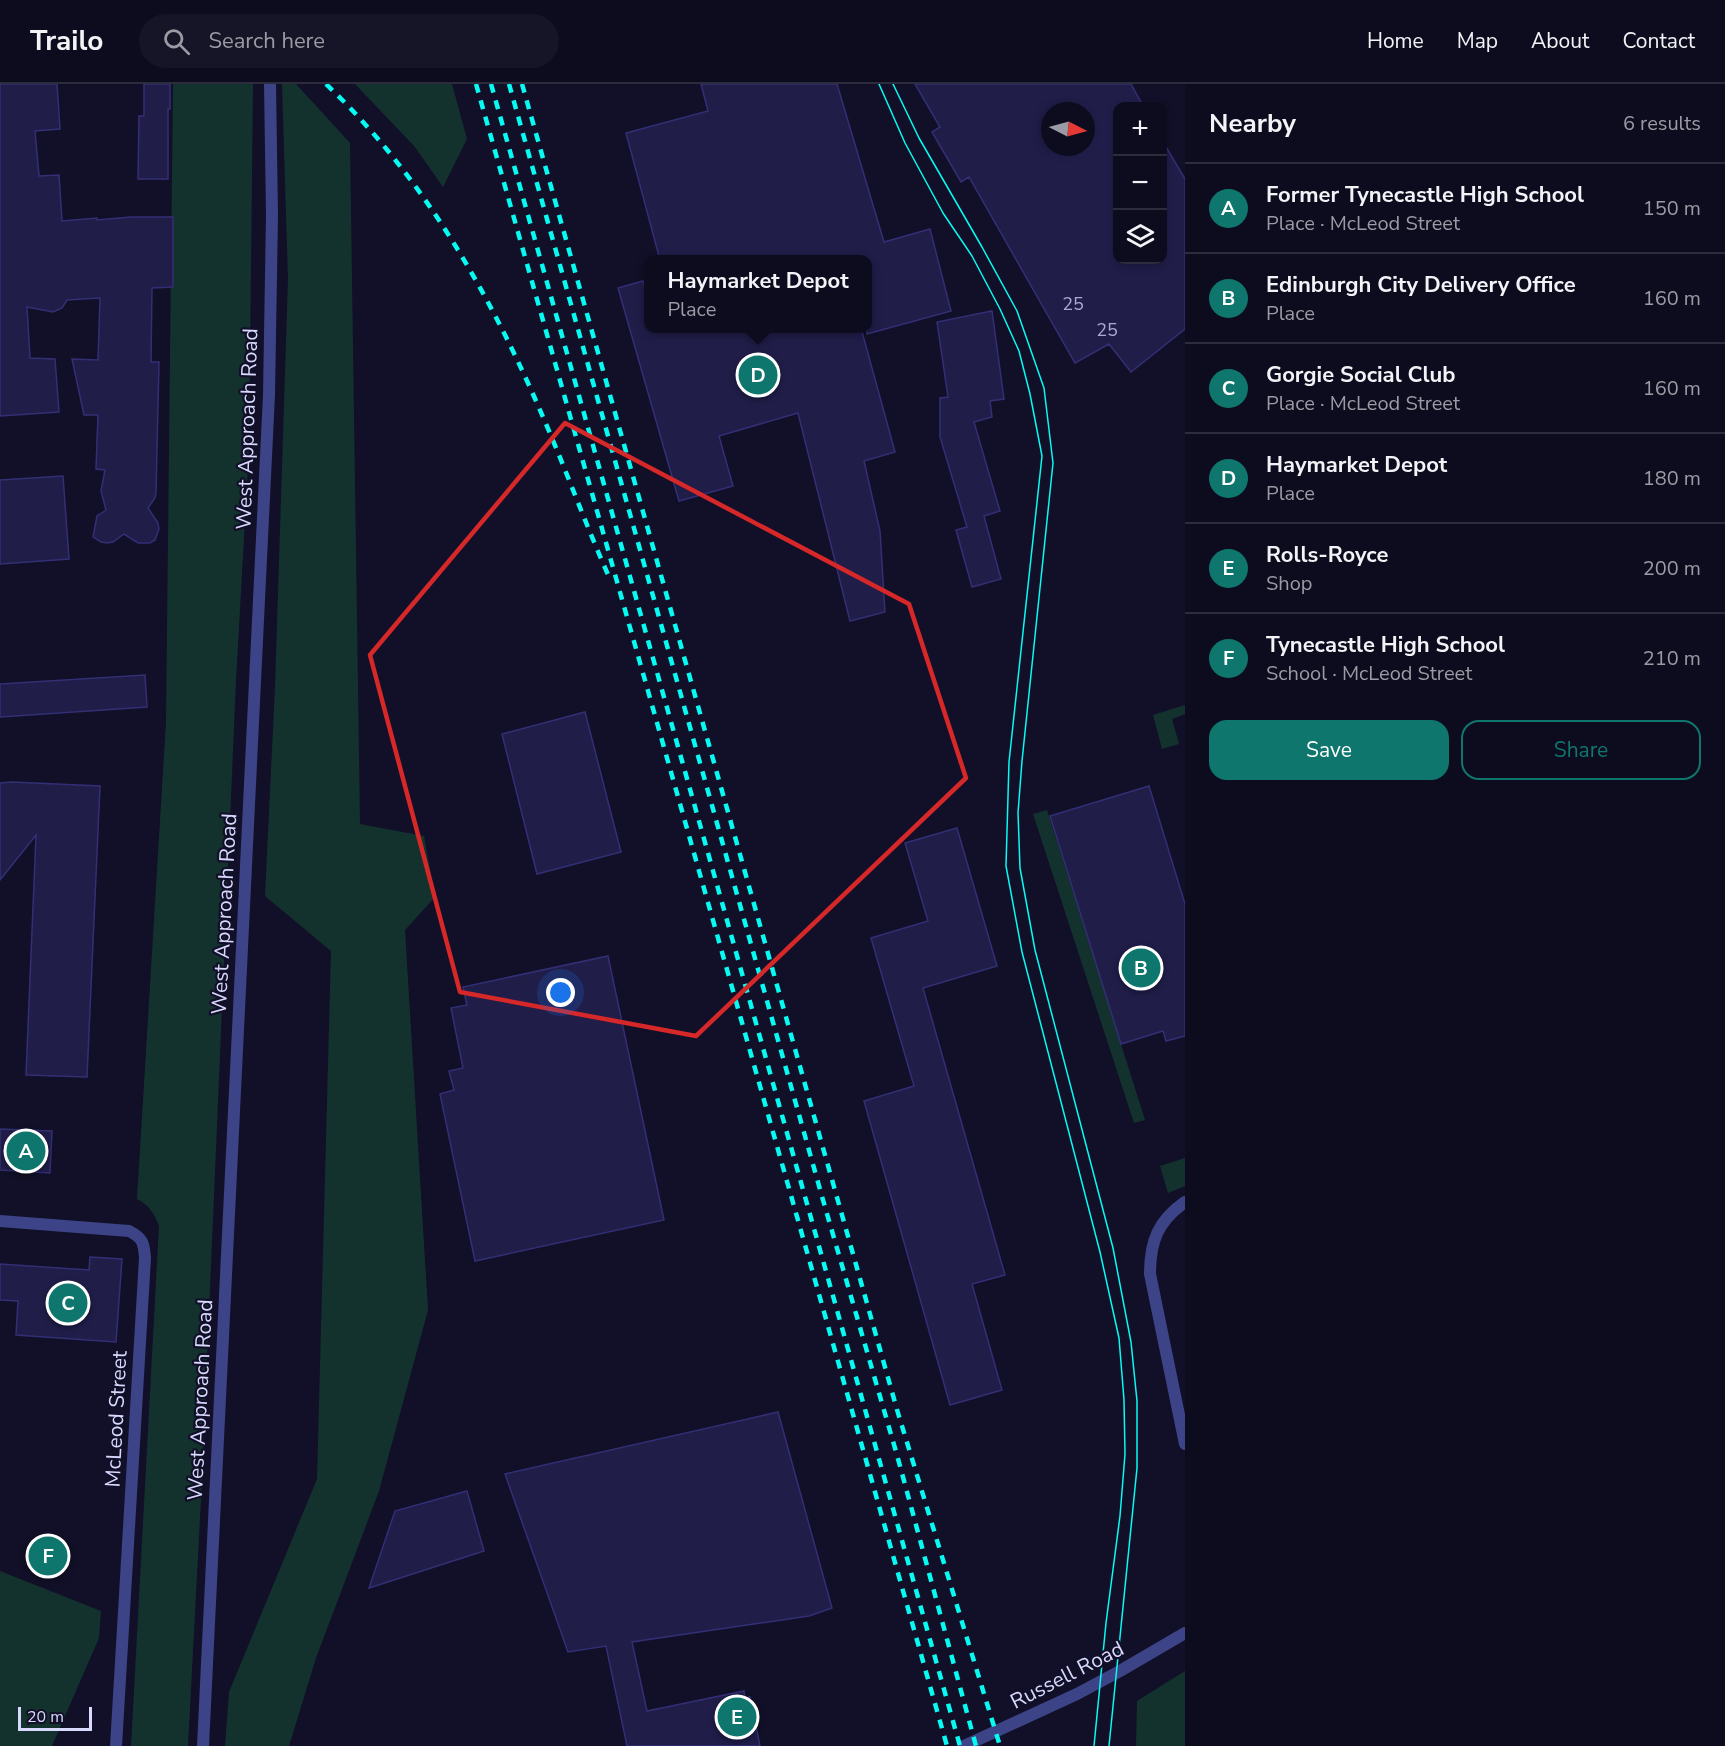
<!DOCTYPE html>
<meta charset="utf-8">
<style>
body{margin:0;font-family:"Nunito Sans",sans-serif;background:#161527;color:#f1f3f6}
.controls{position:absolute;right:18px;top:18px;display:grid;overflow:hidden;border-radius:12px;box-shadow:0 3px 9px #0003}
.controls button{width:54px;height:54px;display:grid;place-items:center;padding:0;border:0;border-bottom:2px solid #2d2c3c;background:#0d0c1e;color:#f1f3f6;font:30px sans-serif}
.compass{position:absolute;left:1041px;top:18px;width:54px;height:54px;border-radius:50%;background:#0d0c1e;box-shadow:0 3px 9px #0003;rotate:96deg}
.scale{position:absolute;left:18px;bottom:15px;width:74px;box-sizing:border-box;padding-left:6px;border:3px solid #d9d9fe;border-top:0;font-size:16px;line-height:21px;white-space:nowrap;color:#d9d9fe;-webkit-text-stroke:4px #111028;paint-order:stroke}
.you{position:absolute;left:561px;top:909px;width:21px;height:21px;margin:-15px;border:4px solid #fff;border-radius:50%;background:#1a73e8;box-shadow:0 0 0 9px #1a73e833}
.badge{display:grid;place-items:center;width:39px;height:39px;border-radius:50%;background:#0f766e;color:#fff;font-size:20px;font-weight:700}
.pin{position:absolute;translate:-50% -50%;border:3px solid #fff;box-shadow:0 2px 6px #0006}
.popup{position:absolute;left:644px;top:171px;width:228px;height:78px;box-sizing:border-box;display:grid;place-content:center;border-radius:12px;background:#0d0c1e;filter:drop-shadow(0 2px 4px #0005);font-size:20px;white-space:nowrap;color:#9a9ba4}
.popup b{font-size:22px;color:#f1f3f6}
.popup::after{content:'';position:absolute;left:50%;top:100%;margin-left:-12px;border:12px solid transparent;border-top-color:#0d0c1e}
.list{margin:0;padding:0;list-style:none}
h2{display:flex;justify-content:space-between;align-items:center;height:78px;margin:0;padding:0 24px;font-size:26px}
h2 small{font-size:20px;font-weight:400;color:#9a9ba4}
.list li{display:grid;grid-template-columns:39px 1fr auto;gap:18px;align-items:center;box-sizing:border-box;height:90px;padding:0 24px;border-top:2px solid #2d2c3c}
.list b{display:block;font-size:22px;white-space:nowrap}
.list p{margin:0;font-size:20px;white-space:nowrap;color:#9a9ba4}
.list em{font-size:20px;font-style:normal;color:#9a9ba4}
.actions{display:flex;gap:12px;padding:18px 24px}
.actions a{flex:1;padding:14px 0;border:2px solid #0f766e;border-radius:18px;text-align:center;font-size:21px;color:#0f766e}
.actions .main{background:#0f766e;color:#fff}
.icon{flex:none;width:33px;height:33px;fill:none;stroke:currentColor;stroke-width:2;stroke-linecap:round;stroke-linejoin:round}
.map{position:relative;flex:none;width:1185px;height:1662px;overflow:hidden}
header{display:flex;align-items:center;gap:36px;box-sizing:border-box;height:84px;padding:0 30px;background:#0d0c1e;border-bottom:2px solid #2d2c3c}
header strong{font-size:28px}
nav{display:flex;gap:33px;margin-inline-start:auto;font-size:21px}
.search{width:420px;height:54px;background:#161527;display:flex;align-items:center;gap:15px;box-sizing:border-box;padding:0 21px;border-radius:33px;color:#9a9ba4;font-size:22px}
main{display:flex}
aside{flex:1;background:#0d0c1e}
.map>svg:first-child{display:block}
.green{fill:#14322d}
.building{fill:#201d49;stroke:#332f75;stroke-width:1.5;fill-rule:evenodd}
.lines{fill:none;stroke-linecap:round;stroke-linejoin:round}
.minor{stroke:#3c4487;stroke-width:12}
.tertiary{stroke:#3c4487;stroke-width:12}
.tram{stroke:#08fbf2;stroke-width:1.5}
.rail{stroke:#08fbf2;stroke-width:4.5;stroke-dasharray:9 8;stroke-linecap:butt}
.marked{fill:none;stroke:#d62828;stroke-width:4.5;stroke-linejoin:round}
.labels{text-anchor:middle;stroke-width:4.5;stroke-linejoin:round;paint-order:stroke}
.number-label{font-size:18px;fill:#abaad1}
.street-label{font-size:21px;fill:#d9d9fe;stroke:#111028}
</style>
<header>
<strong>Trailo</strong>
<div class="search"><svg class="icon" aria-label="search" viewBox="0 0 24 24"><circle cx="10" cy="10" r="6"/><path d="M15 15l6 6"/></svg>Search here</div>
<nav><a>Home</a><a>Map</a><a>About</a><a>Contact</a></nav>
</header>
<main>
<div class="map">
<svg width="1185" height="1662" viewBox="0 0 1185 1662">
<rect width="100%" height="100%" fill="#111028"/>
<path class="green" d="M173,0H253L249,364L236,597L201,1415L188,1662H131L159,1142C154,1129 149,1121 137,1115L166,638Z
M282,0H296L350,59L360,740L424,752L435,813L405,846L428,1226L379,1407L316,1574L289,1662H225L229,1608L317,1395L331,867L265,812L275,603L288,195Z
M355,0H452L467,55L443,103L415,63Z
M1185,621V630L1172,635L1179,660L1162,665L1153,631Z
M1047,726L1145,1036L1134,1039L1033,730Z
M1185,1074V1102L1168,1109L1160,1082Z
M0,1487L101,1527L99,1554L52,1662H0Z
M1185,1587V1662H1136L1137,1617Z"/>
<path class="building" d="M0,0H57L60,45L35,47L39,92L59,91L62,137L97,134V136L131,133H173V203L152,204L151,278H159L156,409L155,414L148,424L158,439L159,445L155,456L150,459H138L124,450L113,458L107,459L101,458L93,453L97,432L106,426L101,407L105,386L96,385L98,331H84L72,275L98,276L100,214L67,216L62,224L53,228L27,223L30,274L55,275L59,328L0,332Z
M144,0H170V25H168V95H138L139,32H144Z
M701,0H837L884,158L930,145L951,227L867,250V176H660L626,49L708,27Z
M915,0H1131L1143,22H1118V176H1162V56L1185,95V245L1131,288L1109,260L1075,279L969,93L961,98L932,48L940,43ZM1050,27H1086V63H1050Z
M643,197L648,214V244H861L895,368L864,377L880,447L885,528L850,537L798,329L719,352L733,402L679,417L618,204Z
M992,227L1004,315L990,317L992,333L974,338L1000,427L984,432L1001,495L972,503L956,446L967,443L940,353V314L948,313L937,238Z
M63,392L69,475L0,480V396Z
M145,591L147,623L0,633V600Z
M585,628L621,768L537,790L502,650Z
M12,698L100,702L87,993L26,991L36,751L0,796V699Z
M1149,702L1185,820V952L1166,957L1163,947L1121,960L1050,732Z
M957,744L997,882L923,904L1005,1191L972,1200L1002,1306L950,1321L864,1017L914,1002L871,854L928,837L905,759Z
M608,872L664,1136L475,1177L440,1010L454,1006L449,987L463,984L451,924L467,921L463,903Z
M0,1045L52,1047L50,1089L0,1086Z
M90,1173L122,1175L116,1258L16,1251L18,1217L0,1216V1180L89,1186Z
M778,1328L832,1524L809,1532L632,1558L647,1627L744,1607L745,1614L750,1613L760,1662H627L606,1562L568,1568L505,1390Z
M467,1407L484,1467L369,1504L395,1427Z"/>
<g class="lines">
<path class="minor" d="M1185,1118C1158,1137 1150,1157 1150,1190L1185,1360
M0,1137L129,1147C143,1154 144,1159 145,1174L116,1662
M964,1662L1077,1610L1120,1587L1185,1549"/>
<path class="tertiary" d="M203,1662L269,311L272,131L270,0"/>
<path class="tram" d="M879,0L905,59L943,129L972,172L1000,225L1019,267L1030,310L1042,372L1009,678L1006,782L1022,868L1100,1168L1119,1254L1124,1316L1125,1370L1120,1432L1106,1539L1094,1662
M893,0L919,54L982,163L1017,227L1044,304L1053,379L1022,677L1018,729L1020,784L1035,866L1113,1164L1131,1258L1137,1317V1384L1109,1662"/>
<path class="rail" d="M326,0C425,94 493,215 546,340C568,391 587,444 610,495
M476,0L947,1662
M491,0L960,1662
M509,0L823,1116L897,1371L976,1662
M522,0L898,1329L1000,1662"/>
</g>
<path class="marked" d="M565,339L909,520L966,694L696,952L460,908L370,571Z"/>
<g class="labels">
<g class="number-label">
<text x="1073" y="226">25</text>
<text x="1107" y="252">25</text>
</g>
<g class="street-label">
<text transform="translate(247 345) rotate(-88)" y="7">West Approach Road</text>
<text transform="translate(224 830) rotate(-87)" y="7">West Approach Road</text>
<text transform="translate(200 1316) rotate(-87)" y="7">West Approach Road</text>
<text transform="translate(116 1335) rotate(-87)" y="7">McLeod Street</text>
<text transform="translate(1067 1591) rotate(-27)" y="7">Russell Road</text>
</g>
</g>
</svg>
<div class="controls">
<button>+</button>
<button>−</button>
<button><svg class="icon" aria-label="layers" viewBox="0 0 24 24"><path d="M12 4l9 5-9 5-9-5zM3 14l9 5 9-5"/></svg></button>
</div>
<svg class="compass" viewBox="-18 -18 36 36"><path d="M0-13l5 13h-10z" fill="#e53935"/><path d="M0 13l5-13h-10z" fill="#9a9ba4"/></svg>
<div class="scale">20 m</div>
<div class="you"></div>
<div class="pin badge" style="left:26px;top:1067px">A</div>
<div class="pin badge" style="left:1141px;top:884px">B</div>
<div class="pin badge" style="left:68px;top:1219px">C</div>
<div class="pin badge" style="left:758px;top:291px">D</div>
<div class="popup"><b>Haymarket Depot</b>Place</div>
<div class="pin badge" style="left:737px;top:1633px">E</div>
<div class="pin badge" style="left:48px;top:1472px">F</div>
</div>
<aside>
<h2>Nearby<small>6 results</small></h2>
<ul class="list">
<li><span class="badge">A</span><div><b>Former Tynecastle High School</b><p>Place · McLeod Street</p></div><em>150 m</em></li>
<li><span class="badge">B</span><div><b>Edinburgh City Delivery Office</b><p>Place</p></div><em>160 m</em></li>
<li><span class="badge">C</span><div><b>Gorgie Social Club</b><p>Place · McLeod Street</p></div><em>160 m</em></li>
<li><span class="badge">D</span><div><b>Haymarket Depot</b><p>Place</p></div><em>180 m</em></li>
<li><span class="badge">E</span><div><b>Rolls-Royce</b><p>Shop</p></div><em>200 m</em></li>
<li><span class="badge">F</span><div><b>Tynecastle High School</b><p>School · McLeod Street</p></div><em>210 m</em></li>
</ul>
<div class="actions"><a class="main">Save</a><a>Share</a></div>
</aside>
</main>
